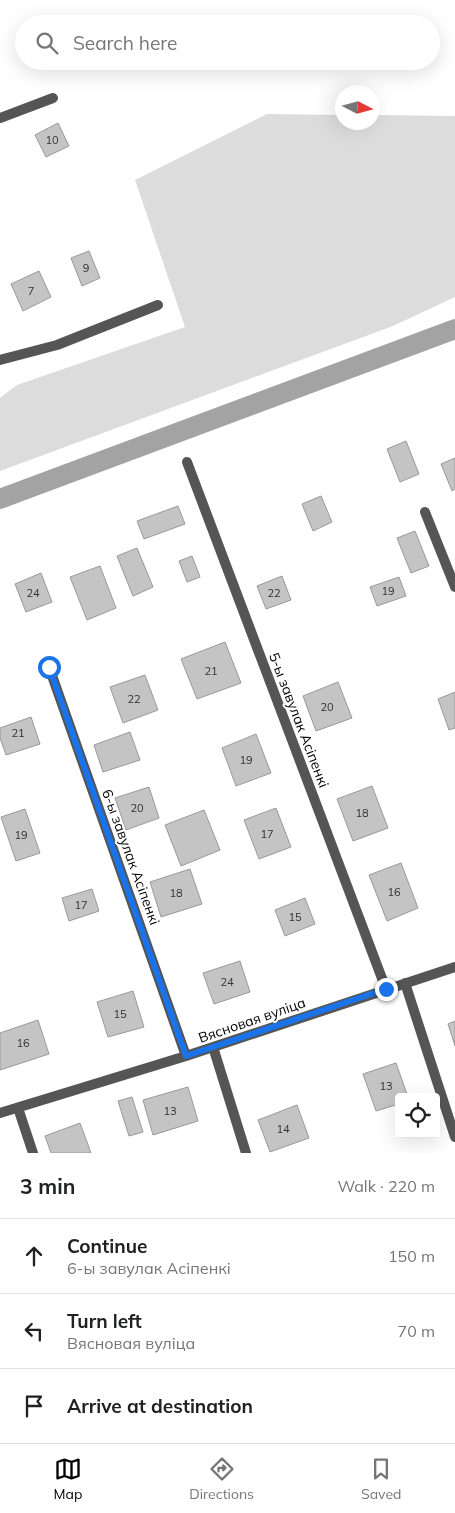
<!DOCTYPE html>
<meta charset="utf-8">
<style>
body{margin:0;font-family:Mulish,sans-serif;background:#f6f6f6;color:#202124}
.controls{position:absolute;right:15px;bottom:15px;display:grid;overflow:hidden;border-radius:5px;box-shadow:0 5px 20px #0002}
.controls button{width:45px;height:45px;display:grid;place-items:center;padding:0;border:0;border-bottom:1px solid #e0e0e0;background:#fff;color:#202124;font:25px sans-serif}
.compass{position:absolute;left:335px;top:85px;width:45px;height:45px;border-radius:50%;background:#fff;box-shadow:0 5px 20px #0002;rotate:96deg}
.stop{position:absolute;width:15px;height:15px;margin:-11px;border:4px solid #1a73e8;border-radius:50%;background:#fff}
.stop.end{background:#1a73e8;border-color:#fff;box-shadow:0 1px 5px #0008}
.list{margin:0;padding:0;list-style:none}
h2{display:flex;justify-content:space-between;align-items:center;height:65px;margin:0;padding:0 20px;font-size:21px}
h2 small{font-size:16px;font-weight:400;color:#757577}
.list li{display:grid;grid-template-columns:32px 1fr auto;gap:15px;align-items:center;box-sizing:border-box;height:75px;padding:0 20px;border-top:1px solid #e0e0e0}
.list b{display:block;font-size:19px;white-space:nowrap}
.list p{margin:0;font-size:16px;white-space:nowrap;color:#757577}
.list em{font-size:16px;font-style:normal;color:#757577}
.icon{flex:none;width:28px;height:28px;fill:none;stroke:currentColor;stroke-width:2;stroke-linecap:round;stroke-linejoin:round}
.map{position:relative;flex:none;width:455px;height:1153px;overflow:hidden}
.search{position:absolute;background:#fff;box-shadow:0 5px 20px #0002;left:15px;right:15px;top:15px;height:55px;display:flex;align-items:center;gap:12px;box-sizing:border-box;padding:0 18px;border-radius:28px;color:#757577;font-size:19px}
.sheet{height:290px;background:#fff}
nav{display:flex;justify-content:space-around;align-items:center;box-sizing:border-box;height:70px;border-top:1px solid #e0e0e0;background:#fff;font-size:14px;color:#757577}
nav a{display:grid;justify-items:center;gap:2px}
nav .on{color:#000}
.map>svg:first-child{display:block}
.green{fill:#dcdcdc}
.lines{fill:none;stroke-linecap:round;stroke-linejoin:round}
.canal{stroke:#a3a3a3;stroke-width:20}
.building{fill:#c4c4c4;stroke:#999}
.street{stroke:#555;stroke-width:10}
.route{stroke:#1a73e8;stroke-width:6}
.labels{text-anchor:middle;stroke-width:4;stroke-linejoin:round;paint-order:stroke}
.number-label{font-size:11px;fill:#313131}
.street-label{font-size:14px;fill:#000;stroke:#fff}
</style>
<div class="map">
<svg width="455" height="1153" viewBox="0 0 455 1153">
<rect width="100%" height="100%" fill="#fff"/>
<path class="green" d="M267,114L342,115V122H372L373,115L455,116V297L393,326L0,471V398L17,385L185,327L135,180Z"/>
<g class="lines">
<path class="canal" d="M0,499L455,329"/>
</g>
<path class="building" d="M58,123L69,146L46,157L35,135Z
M89,251L100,278L82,286L71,258Z
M39,271L51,297L23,311L11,284Z
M406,441L419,474L400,482L387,449Z
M455,458V489L452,491L441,464Z
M321,496L332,522L313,531L302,504Z
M178,506L185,524L144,539L137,521Z
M415,531L429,566L411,573L397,538Z
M137,548L153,587L133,596L117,556Z
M192,556L200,577L187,582L179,561Z
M100,566L116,608L87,620L70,577Z
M41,573L52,602L26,612L15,584Z
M282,576L291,600L266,609L257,586Z
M399,577L406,596L377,606L370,587Z
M225,642L241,683L197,699L181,659Z
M145,675L158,710L123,723L110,687Z
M338,682L352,718L316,731L303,696Z
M455,692V728L449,730L438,699Z
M31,717L40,744L6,755L0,738V728Z
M130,732L140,760L103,772L94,745Z
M256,734L271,773L236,786L222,748Z
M372,786L388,828L353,841L337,799Z
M149,787L159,818L126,830L115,798Z
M276,808L291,847L259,859L244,820Z
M25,809L40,853L16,861L1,817Z
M204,810L220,850L181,866L165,825Z
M401,863L418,908L387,921L369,875Z
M190,869L202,904L161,917L150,882Z
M92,889L99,911L69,921L62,898Z
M305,898L315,924L285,936L275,910Z
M240,961L250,992L214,1004L203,973Z
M133,991L144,1027L108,1037L97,1002Z
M38,1020L49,1054L0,1070V1033Z
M455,1021V1046L448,1024Z
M396,1063L408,1097H399V1104L376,1111L363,1074Z
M188,1087L198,1121L153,1135L143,1100Z
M132,1097L143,1132L129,1136L118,1101Z
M297,1105L309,1138L270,1152L258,1120Z
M80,1123L91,1153H51L45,1136Z"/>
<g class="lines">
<path class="street" d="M0,118L53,98
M0,360L57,345L158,305
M187,462L386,989
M425,512L455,587
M49,667L186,1056
M405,983L455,1137
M213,1047L246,1153
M18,1108L33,1153
M0,1113L186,1056L455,967"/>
</g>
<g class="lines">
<path class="route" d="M49,667L186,1056L386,989"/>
</g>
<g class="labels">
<g class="number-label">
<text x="52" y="144">10</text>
<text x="86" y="272">9</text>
<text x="31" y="295">7</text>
<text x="388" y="595">19</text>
<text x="33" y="597">24</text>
<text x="274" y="597">22</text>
<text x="211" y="675">21</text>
<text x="134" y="703">22</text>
<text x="327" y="711">20</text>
<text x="18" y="737">21</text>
<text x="246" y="764">19</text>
<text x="137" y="812">20</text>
<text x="362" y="817">18</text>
<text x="267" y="838">17</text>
<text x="21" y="839">19</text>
<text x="394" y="896">16</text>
<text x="176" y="897">18</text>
<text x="81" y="909">17</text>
<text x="295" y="921">15</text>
<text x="227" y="986">24</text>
<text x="120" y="1018">15</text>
<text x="23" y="1047">16</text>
<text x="386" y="1090">13</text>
<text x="170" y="1115">13</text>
<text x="283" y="1133">14</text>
</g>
<g class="street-label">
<text transform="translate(299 720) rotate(69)" y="5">5-ы завулак Асіпенкі</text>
<text transform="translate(131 857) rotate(70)" y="5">6-ы завулак Асіпенкі</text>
<text transform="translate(252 1020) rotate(-19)" y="5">Вясновая вуліца</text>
</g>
</g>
</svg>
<div class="controls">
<button><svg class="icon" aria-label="locate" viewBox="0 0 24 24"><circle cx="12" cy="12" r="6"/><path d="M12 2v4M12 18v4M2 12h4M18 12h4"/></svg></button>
</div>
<svg class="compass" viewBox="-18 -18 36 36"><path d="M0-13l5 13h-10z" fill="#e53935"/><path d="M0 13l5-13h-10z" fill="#757577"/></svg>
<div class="stop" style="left:49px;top:667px"></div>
<div class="stop end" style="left:386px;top:989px"></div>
<div class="search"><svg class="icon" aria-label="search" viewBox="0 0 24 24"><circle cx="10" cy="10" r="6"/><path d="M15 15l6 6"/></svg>Search here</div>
</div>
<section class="sheet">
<h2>3 min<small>Walk · 220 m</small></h2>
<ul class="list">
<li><svg class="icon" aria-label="ahead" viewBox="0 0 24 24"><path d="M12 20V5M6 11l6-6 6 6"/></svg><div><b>Continue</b><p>6-ы завулак Асіпенкі</p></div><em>150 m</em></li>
<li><svg class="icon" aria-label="left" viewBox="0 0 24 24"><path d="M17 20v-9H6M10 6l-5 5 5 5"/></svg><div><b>Turn left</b><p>Вясновая вуліца</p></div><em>70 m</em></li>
<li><svg class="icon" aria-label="arrive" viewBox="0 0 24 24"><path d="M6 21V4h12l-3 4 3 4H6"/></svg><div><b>Arrive at destination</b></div></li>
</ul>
</section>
<nav>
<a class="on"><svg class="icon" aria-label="map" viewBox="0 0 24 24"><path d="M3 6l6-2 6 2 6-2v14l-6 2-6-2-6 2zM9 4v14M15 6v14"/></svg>Map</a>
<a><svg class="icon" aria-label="directions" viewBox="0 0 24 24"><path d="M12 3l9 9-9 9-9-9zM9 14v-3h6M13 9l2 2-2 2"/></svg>Directions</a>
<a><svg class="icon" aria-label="saved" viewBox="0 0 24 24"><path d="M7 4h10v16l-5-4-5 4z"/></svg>Saved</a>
</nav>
